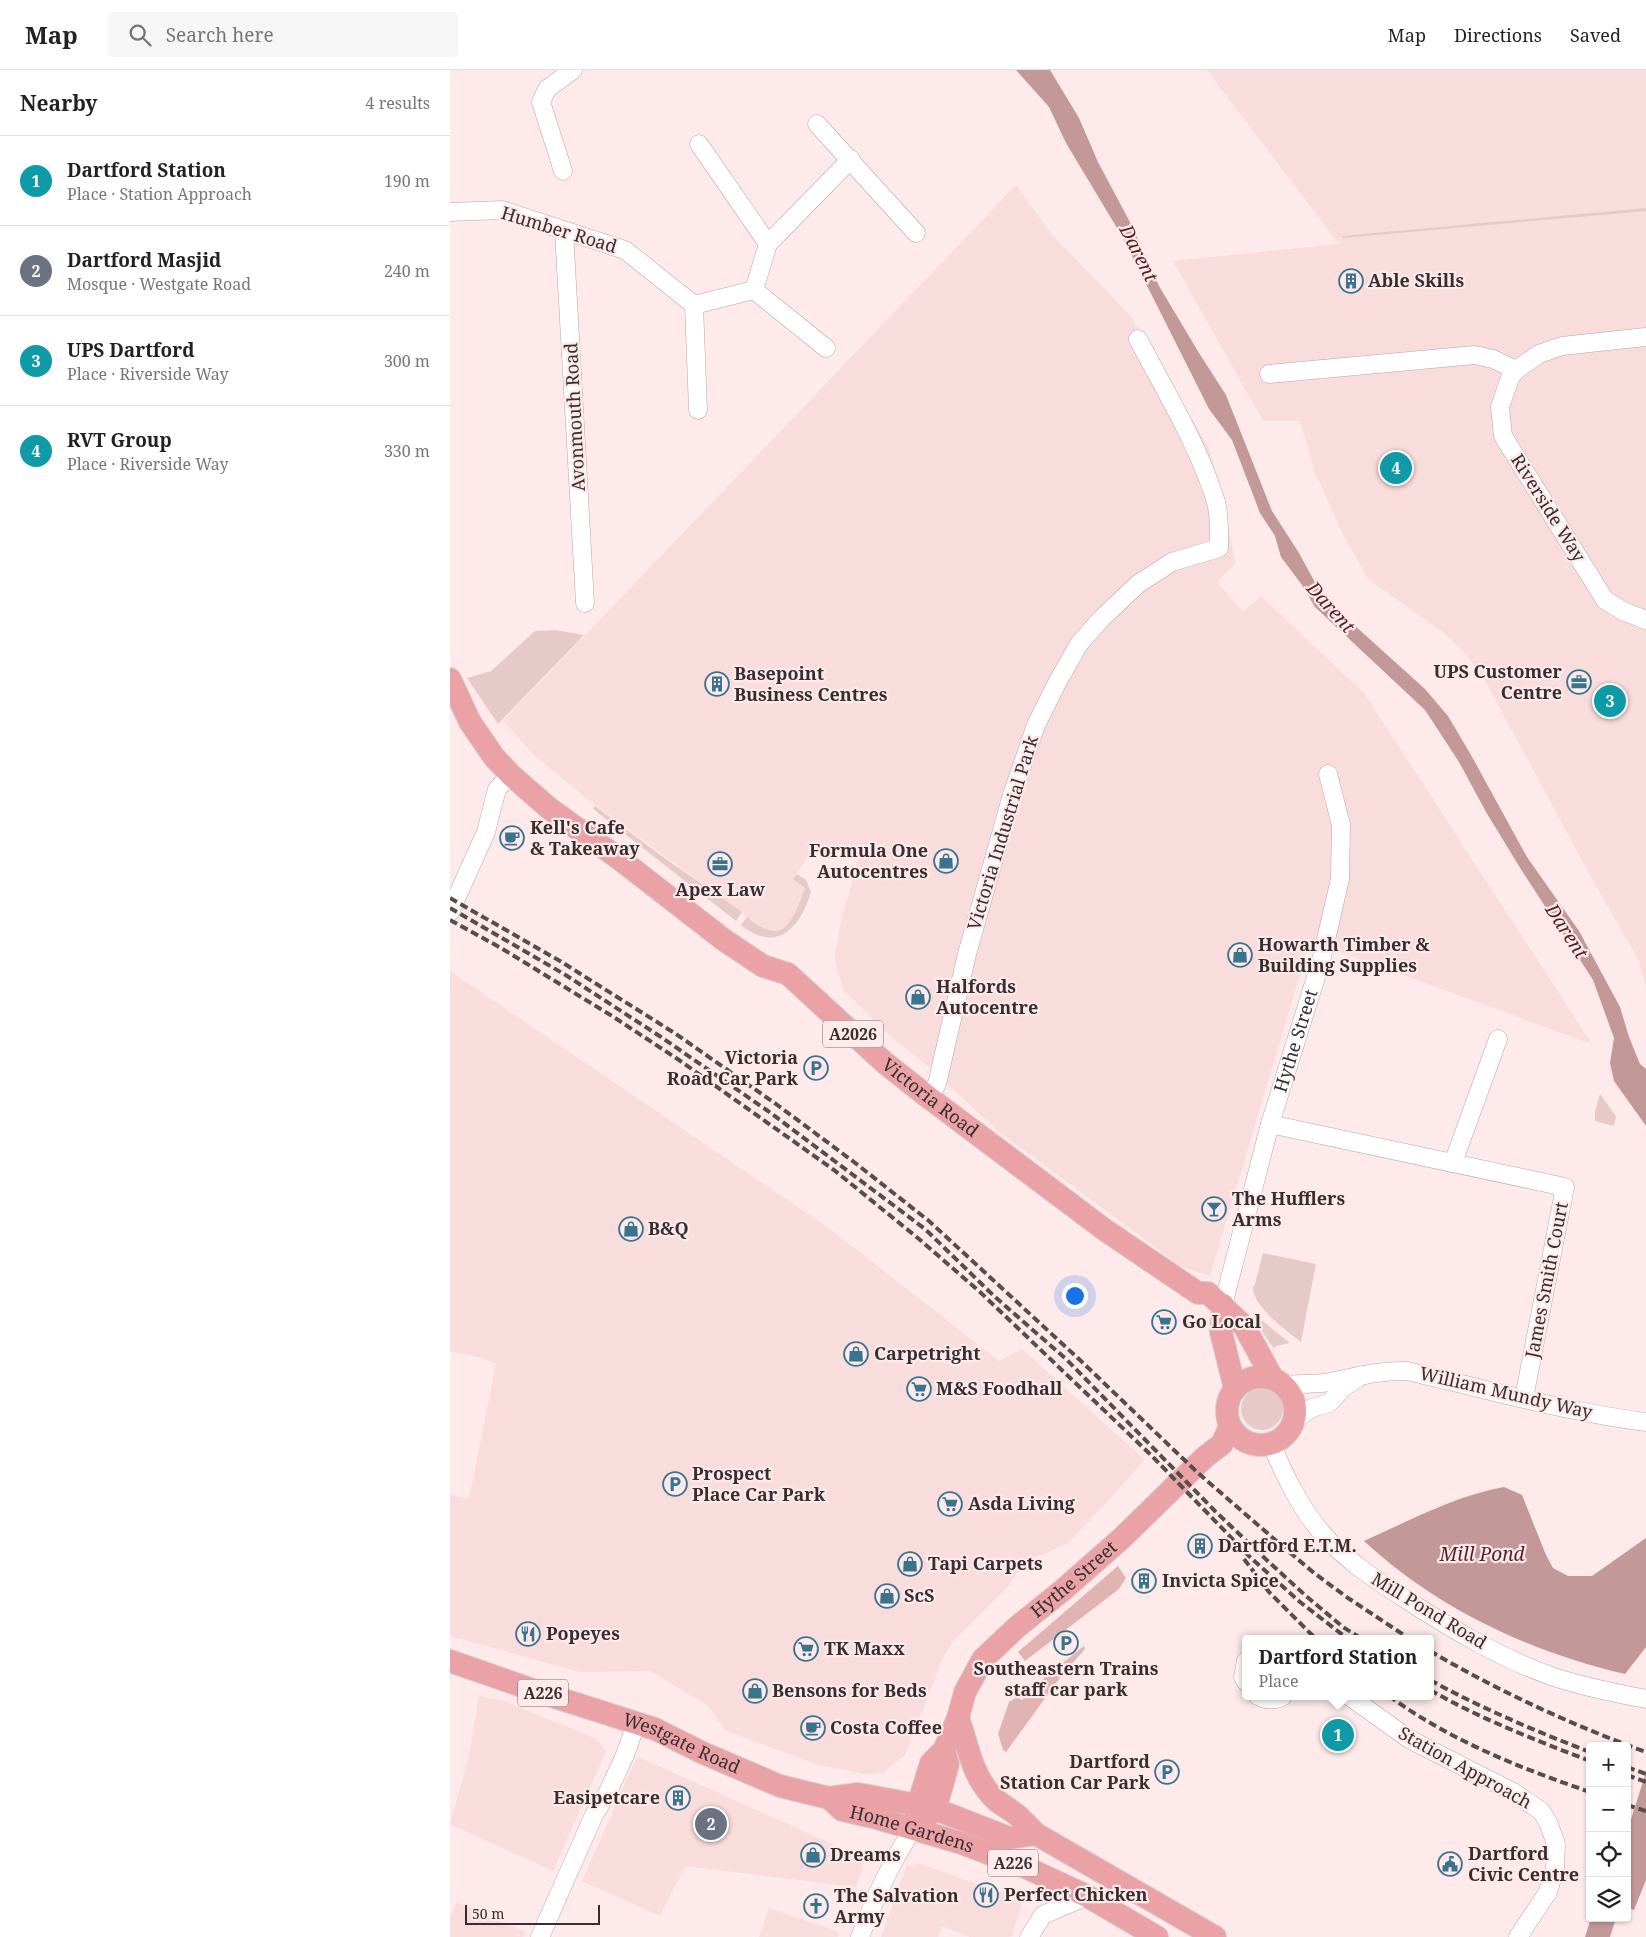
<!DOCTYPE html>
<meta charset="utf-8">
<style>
body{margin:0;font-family:"Noto Serif",serif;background:#f6f6f6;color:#222}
.controls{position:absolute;right:15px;bottom:15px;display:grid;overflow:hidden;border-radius:5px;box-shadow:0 1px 4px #0004}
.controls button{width:45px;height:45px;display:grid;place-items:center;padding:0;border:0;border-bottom:1px solid #e0e0e0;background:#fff;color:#222;font:25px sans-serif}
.scale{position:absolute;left:15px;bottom:12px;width:135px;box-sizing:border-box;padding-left:5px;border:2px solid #372f2f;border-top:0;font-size:14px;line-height:18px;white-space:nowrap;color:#372f2f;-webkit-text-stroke:4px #feeaea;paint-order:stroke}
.you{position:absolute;left:624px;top:1225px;width:18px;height:18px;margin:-12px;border:4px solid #fff;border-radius:50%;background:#1a73e8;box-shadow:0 0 0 8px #1a73e833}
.badge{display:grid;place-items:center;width:32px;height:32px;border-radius:50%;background:#3a738d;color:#fff;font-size:16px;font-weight:700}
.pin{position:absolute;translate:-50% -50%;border:2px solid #fff;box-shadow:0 1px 5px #0006}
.popup{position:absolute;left:792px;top:1565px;width:192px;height:65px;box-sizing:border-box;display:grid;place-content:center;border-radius:5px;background:#fff;filter:drop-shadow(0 1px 4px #0005);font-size:16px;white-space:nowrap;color:#767676}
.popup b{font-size:19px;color:#222}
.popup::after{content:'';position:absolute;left:50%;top:100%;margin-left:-10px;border:10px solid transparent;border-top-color:#fff}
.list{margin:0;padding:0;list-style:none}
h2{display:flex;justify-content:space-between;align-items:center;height:65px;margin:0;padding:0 20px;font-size:21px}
h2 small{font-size:16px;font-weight:400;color:#767676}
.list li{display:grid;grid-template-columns:32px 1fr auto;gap:15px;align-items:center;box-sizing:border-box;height:90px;padding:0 20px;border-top:1px solid #e0e0e0}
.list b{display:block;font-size:19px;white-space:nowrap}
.list p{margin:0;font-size:16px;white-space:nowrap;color:#767676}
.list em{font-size:16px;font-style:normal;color:#767676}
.icon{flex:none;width:28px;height:28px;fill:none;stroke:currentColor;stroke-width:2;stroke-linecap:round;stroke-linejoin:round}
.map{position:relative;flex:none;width:1196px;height:1867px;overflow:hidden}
header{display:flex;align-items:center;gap:30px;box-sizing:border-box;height:70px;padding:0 25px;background:#fff;border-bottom:1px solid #e0e0e0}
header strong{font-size:24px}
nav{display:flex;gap:28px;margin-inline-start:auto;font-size:18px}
.search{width:350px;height:45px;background:#f6f6f6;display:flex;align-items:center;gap:12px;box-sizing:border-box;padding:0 18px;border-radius:5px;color:#767676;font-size:19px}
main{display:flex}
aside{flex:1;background:#fff}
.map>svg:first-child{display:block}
.built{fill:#f9dcdc}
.green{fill:#e6cac9}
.forest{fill:#e0b4b3}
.water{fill:#c39898}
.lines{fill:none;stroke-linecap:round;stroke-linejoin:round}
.minor-casing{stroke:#b9a6a6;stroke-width:19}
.major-casing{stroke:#d3d1d1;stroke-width:24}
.minor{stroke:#fff;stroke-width:18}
.major{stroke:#eba2a6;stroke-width:22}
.rail{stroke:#574d4d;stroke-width:4;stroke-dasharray:8 4;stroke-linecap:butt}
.labels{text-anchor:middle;stroke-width:4.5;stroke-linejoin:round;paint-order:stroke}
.shield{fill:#feeaea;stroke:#736767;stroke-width:1}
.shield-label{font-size:16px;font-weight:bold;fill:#372f2f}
.street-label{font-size:18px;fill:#372f2f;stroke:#feeaea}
.poi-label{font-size:18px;font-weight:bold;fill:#372f2f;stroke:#feeaea;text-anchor:start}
.water-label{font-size:19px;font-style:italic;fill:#561e22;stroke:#feeaea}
</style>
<header>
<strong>Map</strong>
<div class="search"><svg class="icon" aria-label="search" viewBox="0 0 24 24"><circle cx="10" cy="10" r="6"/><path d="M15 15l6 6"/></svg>Search here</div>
<nav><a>Map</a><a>Directions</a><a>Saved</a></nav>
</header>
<main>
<aside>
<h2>Nearby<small>4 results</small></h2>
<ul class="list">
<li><span class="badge" style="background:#0f9aa8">1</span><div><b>Dartford Station</b><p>Place · Station Approach</p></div><em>190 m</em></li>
<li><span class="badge" style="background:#6b7280">2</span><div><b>Dartford Masjid</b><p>Mosque · Westgate Road</p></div><em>240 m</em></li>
<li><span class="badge" style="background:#0f9aa8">3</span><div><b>UPS Dartford</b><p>Place · Riverside Way</p></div><em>300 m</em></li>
<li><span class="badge" style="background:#0f9aa8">4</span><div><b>RVT Group</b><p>Place · Riverside Way</p></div><em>330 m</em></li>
</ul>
</aside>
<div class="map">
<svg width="1196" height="1867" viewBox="0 0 1196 1867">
<rect width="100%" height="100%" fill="#feeaea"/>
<path class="built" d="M757,0H1196V917L1188,889L1146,816L1033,607L1015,583L994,563L918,509L894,466L865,403L850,351H813L723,191L889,174Z
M566,115L602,165L680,245L755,371L760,381L786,493L767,512L793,542L811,526L914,623L1142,974L860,871L760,1206L732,1197L548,1061L479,997L438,964L394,921L386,895L385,884L391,851L409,787L392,783L373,774L365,777L343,809L355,818L341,851L335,857L328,860H315L136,728L82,683L53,651Z
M0,901L380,1159L549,1291L572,1279L695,1390L619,1473L582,1489L573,1495L567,1503L559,1516L502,1573L493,1588L455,1685L434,1702L425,1704H414L366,1694L282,1663L276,1661L257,1635L200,1601L130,1602L0,1566V1425L19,1429L46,1294L32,1288L0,1281Z
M29,1626L54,1631L147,1669L156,1682L103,1801L0,1754L18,1691Z
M191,1688L406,1785L412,1791L413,1796L406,1817L235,1796L210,1846L132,1811L186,1689Z
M467,1793L574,1830L561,1867H520L492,1856L488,1867H431L457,1795L464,1797Z
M7,1832L75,1862L73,1867H0V1848Z
M319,1838L389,1862L388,1867H309Z"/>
<path class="green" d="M1196,138V141L892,168V166Z
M105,560L134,565L48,654L17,608L41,601L85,561Z
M145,736L213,787L292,842L286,851L143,739Z
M347,804L356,810L361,822C350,858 327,884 291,855L297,847C334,878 342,852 355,818L343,809Z
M1150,1024L1166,1046L1164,1056L1145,1051V1041Z
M813,1183L866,1194L851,1272C837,1261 802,1236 803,1217L805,1214Z
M804,1244L840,1273L826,1276L824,1279L803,1248Z
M791 1339a21 21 0 1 1 42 0a21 21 0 1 1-42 0Z"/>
<path class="forest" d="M668,1496L676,1508L669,1519L575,1591L568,1582Z
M634,1576L635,1579L612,1605L556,1682L553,1680L548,1664L559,1632L567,1627L572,1630L596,1606Z"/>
<path class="water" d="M566,0H600L629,48L648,92L682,156L709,216L749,283L776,325L822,441L849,483L873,527L975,619L998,646L1021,685L1077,787L1129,861L1170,937L1179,967L1190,994L1196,999V1056L1164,1011L1160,993L1164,968L1143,910L1072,801L1036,742L1009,692L975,640L865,537L852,515L831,487L825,466L810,443L782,370L759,339L673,168L616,73L599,37Z
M1054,1417L1072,1425L1096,1485L1103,1498L1118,1506H1142L1196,1468V1577L1175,1604C1080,1582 986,1538 914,1471C959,1451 1004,1426 1054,1417Z
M1196,1702V1810L1184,1840L1177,1837V1762Z
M1141,1848H1166L1160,1867H1135Z"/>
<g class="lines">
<g class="minor-casing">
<g id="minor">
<path d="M367,54L466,163"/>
<path d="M249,74L318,174"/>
<path d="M113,101L91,32L97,19L123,0"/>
<path d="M0,142L52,140L175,180L244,235L248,340"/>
<path d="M114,161L135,533"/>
<path d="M304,220L376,278"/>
<path d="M244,235L304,220L318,174L401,89"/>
<path d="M1066,300L1060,308L1050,337L1053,366L1155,530L1173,541L1196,550"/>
<path d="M819,304L1025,285L1043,289L1066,300L1089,284L1112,276L1196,267"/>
<path d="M0,842L36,762L47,719L61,705"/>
<path d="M478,1027L487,1014L517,884L562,725L586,655L608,611L629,574L652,548L688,514L722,492L769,478C769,463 770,447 766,432C749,376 715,321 688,269"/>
<path d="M820,1054L1115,1117L1074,1328"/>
<path d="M1003,1093L1048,969"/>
<path id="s1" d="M773,1235L820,1054L871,891L890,809L891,755L878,704"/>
<path d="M833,1315C849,1313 865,1315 880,1312C907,1307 930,1300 957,1301C1036,1319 1116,1342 1196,1352"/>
<path d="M843,1351L862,1338L879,1333L894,1317L907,1309"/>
<path d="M821,1373C834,1404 849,1436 871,1462C895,1490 926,1510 957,1530C1003,1560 1052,1589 1104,1607C1134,1617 1165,1623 1196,1629"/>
<path d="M796,1591L793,1607L796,1612"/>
<path d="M808,1626C816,1630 825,1631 833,1626"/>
<path d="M899,1626L959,1669L1063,1722L1091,1741L1098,1752L1106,1774L1105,1798L1098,1822L1068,1867"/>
<path d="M90,1867L144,1745L157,1724L175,1685L186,1654"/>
<path d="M410,1867C426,1826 439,1795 464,1758"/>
<path d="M579,1867L593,1845L637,1826"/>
</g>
</g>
<g class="major-casing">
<g id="major">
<path id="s2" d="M0,609L20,652L44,687L61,705L100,739L171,790L274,870L313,896L338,904L435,993L478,1027L655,1160L748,1223H758L794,1256L823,1309"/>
<path d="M773,1235L771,1262L785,1319"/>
<circle cx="811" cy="1341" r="34"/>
<path id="s3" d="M0,1591L89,1622L205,1659L253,1683L330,1716L379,1728L408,1724L468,1735L485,1739L559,1768L586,1764"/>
<path d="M508,1648C517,1672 521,1700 537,1720C546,1733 556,1736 567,1745C574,1751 580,1758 586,1764L765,1867"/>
<path id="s4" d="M379,1728L392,1740L423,1747L511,1773L575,1797L637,1826L707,1867"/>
<path d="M474,1749L485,1739L491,1719L498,1694L494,1680"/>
<path id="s5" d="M464,1758L468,1735L481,1693L494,1680L508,1648L515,1622L533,1589L567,1557L613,1520L672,1468L755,1387L772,1374L780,1356"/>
</g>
</g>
<use href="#minor" class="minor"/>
<use href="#major" class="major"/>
<path class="rail" d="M0,828L110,891L226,964L326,1034L404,1092L479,1151L631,1291L748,1403L831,1475L864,1503L898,1528L960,1569
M0,838L114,904L211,967L318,1041L475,1159L544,1226L616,1289L765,1441L808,1482L856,1526L893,1557L912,1569
M0,850L51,878L162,946L229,990L384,1100L469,1169L530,1222L701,1385L801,1488L850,1532L898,1569
M794,1489L819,1522L866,1569
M980,1581C1048,1621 1122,1655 1196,1682
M980,1610C1031,1638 1085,1661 1140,1682
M980,1620C1031,1649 1085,1670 1140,1691
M939,1626C999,1670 1070,1698 1140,1722
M1177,1697L1196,1704
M1177,1705L1196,1712
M1177,1735L1196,1741"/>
</g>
<defs>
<g id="building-ring" transform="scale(1.25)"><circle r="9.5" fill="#feeaea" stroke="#3a738d" stroke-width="1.5"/><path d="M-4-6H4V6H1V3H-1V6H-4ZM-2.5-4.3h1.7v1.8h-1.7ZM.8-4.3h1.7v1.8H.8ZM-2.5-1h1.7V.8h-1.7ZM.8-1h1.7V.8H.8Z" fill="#3a738d"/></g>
<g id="office-ring" transform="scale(1.25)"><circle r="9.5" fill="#feeaea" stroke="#3a738d" stroke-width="1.5"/><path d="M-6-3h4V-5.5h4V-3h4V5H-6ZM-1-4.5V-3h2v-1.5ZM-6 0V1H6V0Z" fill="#3a738d"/></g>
<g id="cafe-ring" transform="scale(1.25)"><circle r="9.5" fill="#feeaea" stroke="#3a738d" stroke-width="1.5"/><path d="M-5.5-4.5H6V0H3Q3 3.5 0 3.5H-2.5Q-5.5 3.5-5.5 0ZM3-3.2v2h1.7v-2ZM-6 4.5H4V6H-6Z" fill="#3a738d"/></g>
<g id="shop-ring" transform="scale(1.25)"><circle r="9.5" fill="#feeaea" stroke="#3a738d" stroke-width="1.5"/><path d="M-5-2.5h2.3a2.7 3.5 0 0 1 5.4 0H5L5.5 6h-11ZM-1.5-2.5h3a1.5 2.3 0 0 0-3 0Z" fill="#3a738d"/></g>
<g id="parking-ring" transform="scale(1.25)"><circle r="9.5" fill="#feeaea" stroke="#3a738d" stroke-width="1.5"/><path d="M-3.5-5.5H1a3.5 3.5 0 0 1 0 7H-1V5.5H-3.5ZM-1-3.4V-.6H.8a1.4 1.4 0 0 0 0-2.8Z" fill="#3a738d"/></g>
<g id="bar-ring" transform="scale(1.25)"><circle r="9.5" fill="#feeaea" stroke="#3a738d" stroke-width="1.5"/><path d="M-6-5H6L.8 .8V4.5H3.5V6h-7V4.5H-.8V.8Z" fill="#3a738d"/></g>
<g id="supermarket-ring" transform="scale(1.25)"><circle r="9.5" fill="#feeaea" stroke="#3a738d" stroke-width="1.5"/><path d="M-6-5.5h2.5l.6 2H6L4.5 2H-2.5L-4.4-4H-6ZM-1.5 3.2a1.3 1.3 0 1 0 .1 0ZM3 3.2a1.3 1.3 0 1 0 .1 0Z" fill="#3a738d"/></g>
<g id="restaurant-ring" transform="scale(1.25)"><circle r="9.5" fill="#feeaea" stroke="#3a738d" stroke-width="1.5"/><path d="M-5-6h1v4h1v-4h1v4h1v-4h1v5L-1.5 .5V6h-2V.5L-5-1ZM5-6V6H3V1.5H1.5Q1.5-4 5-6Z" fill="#3a738d"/></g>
<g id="civic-ring" transform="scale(1.25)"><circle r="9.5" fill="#feeaea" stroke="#3a738d" stroke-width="1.5"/><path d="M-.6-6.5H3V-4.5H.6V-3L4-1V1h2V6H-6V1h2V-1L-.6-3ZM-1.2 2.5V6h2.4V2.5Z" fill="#3a738d"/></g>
<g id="church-ring" transform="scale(1.25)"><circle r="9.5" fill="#feeaea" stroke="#3a738d" stroke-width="1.5"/><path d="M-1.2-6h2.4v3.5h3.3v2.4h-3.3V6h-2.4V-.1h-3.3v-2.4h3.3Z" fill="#3a738d"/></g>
</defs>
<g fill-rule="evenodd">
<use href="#building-ring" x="901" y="211"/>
<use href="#office-ring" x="1129" y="612"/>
<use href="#building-ring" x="267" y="614"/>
<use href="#cafe-ring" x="62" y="768"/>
<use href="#shop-ring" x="496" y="791"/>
<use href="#office-ring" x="270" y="794"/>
<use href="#shop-ring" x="790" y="885"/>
<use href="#shop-ring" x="468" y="927"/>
<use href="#parking-ring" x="366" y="998"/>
<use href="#bar-ring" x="764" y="1139"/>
<use href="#shop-ring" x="181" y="1159"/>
<use href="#supermarket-ring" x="714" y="1252"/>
<use href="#shop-ring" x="406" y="1284"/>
<use href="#supermarket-ring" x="469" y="1319"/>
<use href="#parking-ring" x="225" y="1414"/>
<use href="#supermarket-ring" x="500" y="1434"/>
<use href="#building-ring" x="750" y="1476"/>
<use href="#shop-ring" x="460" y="1494"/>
<use href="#building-ring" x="694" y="1511"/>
<use href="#shop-ring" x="437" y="1526"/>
<use href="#restaurant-ring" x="78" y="1564"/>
<use href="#parking-ring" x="616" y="1573"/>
<use href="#supermarket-ring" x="356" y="1579"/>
<use href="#shop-ring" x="305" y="1621"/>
<use href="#cafe-ring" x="363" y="1658"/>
<use href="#parking-ring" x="717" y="1702"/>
<use href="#building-ring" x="228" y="1728"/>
<use href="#shop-ring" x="363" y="1785"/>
<use href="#civic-ring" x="1000" y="1794"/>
<use href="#restaurant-ring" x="536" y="1825"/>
<use href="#church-ring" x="366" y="1836"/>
</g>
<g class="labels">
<g class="shield">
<rect x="373" y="950.5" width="60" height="27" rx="4"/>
<rect x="68" y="1609.5" width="50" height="27" rx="4"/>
<rect x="538" y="1779.5" width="50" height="27" rx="4"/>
</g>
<g class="shield-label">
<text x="403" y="970">A2026</text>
<text x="93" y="1629">A226</text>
<text x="563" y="1799">A226</text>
</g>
<g class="street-label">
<text transform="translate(109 160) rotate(17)" y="6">Humber Road</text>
<text transform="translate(125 347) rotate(-93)" y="6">Avonmouth Road</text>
<text transform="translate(1098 438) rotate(58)" y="6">Riverside Way</text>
<text transform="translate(553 763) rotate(-73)" y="6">Victoria Industrial Park</text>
<text dy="6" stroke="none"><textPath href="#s1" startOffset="274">Hythe Street</textPath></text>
<text dy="6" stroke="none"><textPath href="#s2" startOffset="646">Victoria Road</textPath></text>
<text transform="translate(1097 1210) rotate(-79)" y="6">James Smith Court</text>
<text transform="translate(1056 1323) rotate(13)" y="6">William Mundy Way</text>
<text dy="6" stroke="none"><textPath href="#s5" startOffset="306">Hythe Street</textPath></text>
<text transform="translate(979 1541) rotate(31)" y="6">Mill Pond Road</text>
<text dy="6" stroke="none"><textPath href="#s3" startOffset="246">Westgate Road</textPath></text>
<text transform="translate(1015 1698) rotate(29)" y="6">Station Approach</text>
<text dy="6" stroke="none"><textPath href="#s4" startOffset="90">Home Gardens</textPath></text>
</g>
<g class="poi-label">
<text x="918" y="217">Able Skills</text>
<text x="1112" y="608" text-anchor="end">UPS Customer<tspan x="1112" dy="21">Centre</tspan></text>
<text x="284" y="610">Basepoint<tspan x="284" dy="21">Business Centres</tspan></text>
<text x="80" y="764">Kell's Cafe<tspan x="80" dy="21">&amp; Takeaway</tspan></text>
<text x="478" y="787" text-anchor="end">Formula One<tspan x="478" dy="21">Autocentres</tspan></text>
<text x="270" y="826" text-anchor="middle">Apex Law</text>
<text x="808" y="881">Howarth Timber &amp;<tspan x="808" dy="21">Building Supplies</tspan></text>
<text x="486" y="923">Halfords<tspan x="486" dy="21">Autocentre</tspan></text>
<text x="348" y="994" text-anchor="end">Victoria<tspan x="348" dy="21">Road Car Park</tspan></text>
<text x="782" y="1135">The Hufflers<tspan x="782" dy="21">Arms</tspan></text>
<text x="198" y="1165">B&amp;Q</text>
<text x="732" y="1258">Go Local</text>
<text x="424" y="1290">Carpetright</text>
<text x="486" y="1325">M&amp;S Foodhall</text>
<text x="242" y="1410">Prospect<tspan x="242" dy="21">Place Car Park</tspan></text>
<text x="518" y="1440">Asda Living</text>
<text x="768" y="1482">Dartford E.T.M.</text>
<text x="478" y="1500">Tapi Carpets</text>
<text x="712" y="1517">Invicta Spice</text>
<text x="454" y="1532">ScS</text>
<text x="96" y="1570">Popeyes</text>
<text x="374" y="1585">TK Maxx</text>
<text x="616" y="1605" text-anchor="middle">Southeastern Trains<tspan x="616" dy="21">staff car park</tspan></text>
<text x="322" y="1627">Bensons for Beds</text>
<text x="380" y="1664">Costa Coffee</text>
<text x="700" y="1698" text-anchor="end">Dartford<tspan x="700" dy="21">Station Car Park</tspan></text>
<text x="210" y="1734" text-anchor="end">Easipetcare</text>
<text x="1018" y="1790">Dartford<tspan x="1018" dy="21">Civic Centre</tspan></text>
<text x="380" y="1791">Dreams</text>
<text x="554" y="1831">Perfect Chicken</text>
<text x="384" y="1832">The Salvation<tspan x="384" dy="21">Army</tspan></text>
</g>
<g class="water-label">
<text transform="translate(689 183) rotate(63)" y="7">Darent</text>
<text transform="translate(881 537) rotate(48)" y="7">Darent</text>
<text transform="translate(1117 861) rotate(57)" y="7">Darent</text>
<text x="1032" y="1491">Mill Pond</text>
</g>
</g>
</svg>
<div class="controls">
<button>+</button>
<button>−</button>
<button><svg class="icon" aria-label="locate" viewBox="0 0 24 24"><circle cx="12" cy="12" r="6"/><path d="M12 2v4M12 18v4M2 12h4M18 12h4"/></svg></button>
<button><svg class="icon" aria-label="layers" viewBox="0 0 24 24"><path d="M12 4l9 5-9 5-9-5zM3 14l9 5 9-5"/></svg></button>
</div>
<div class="scale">50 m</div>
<div class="you"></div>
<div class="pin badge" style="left:888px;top:1665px;background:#0f9aa8">1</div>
<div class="popup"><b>Dartford Station</b>Place</div>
<div class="pin badge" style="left:261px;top:1754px;background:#6b7280">2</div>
<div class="pin badge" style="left:1160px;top:631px;background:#0f9aa8">3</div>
<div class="pin badge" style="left:946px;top:398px;background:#0f9aa8">4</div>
</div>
</main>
